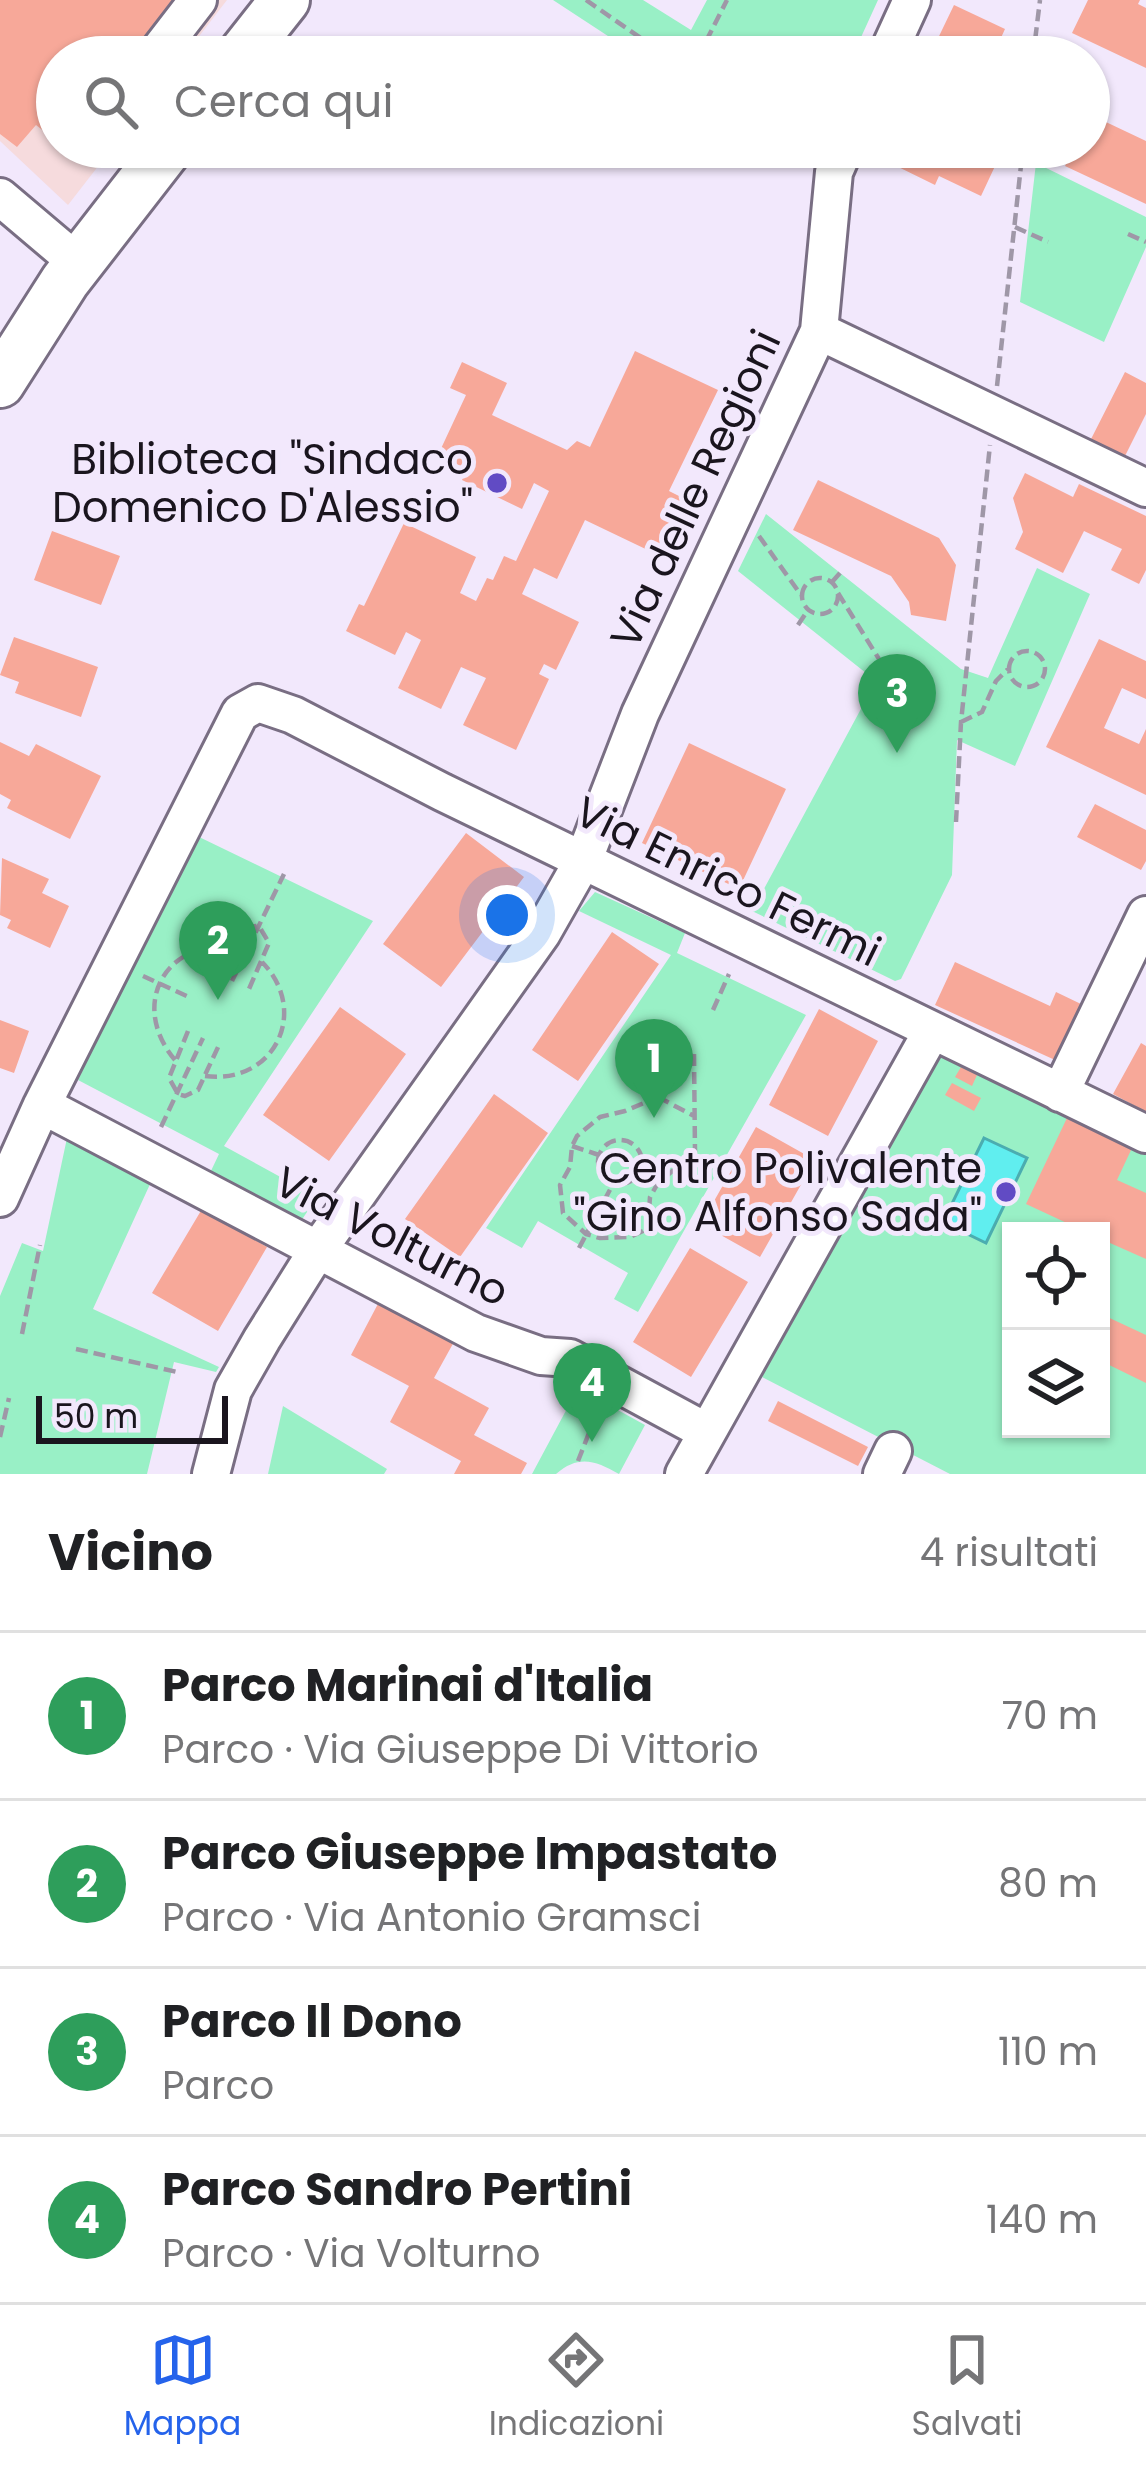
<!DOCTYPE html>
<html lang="it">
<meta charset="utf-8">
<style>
body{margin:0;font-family:Poppins,sans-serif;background:#f2f2f2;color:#202124}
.controls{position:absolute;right:36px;bottom:36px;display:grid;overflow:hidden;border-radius:0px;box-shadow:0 3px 9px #0004}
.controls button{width:108px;height:108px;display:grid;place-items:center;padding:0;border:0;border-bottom:3px solid #e0e0e0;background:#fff;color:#202124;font:60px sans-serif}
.scale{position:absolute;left:36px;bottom:30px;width:192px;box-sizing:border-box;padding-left:12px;border:6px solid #1a151e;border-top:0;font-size:33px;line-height:42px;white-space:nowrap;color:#1a151e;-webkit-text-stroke:9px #f2e8fc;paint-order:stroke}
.you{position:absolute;left:507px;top:915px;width:42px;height:42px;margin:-30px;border:9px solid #fff;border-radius:50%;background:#1a73e8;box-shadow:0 0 0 18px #1a73e833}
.badge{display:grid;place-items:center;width:78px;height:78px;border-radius:50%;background:#2563eb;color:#fff;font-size:39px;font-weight:700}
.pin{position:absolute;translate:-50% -99px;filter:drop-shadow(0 3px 6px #0008)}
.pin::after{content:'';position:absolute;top:63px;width:42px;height:36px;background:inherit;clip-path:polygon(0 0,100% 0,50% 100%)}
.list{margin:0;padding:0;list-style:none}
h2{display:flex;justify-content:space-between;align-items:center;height:156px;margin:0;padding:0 48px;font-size:51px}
h2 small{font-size:39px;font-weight:400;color:#757577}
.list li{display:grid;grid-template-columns:78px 1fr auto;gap:36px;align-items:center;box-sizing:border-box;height:168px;padding:0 48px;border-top:3px solid #e0e0e0}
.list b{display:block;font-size:45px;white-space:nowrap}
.list p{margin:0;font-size:39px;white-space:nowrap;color:#757577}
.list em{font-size:39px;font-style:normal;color:#757577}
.icon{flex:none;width:66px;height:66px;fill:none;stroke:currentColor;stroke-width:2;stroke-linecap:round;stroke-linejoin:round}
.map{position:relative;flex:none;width:1146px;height:1474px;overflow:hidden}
.search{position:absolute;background:#fff;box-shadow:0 3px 9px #0004;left:36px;right:36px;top:36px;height:132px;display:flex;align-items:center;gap:30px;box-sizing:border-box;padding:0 42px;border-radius:66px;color:#757577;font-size:45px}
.sheet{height:828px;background:#fff}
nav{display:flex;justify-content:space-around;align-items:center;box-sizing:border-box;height:168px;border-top:3px solid #e0e0e0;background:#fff;font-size:33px;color:#757577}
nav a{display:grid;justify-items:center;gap:6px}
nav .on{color:#2563eb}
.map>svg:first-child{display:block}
.industrial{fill:#f6dbdd}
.green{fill:#99f0c6;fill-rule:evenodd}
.water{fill:#60eeef;stroke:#4badb0;stroke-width:3}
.building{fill:#f7a899}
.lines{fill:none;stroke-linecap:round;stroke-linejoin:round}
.minor-casing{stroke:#796e83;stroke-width:42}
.major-casing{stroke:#796e83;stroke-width:54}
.path{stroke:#9f97a7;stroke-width:4.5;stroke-dasharray:12 6;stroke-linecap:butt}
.minor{stroke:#fff;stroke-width:36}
.major{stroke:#fff;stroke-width:48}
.poi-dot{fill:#614bc4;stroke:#f2e8fc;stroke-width:4.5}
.labels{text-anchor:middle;stroke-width:10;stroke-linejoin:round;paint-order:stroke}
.poi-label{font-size:42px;fill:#1a151e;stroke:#f2e8fc;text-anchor:end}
.street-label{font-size:42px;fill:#1a151e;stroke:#f2e8fc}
</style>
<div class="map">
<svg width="1146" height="1474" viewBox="0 0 1146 1474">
<rect width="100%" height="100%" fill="#f2e8fc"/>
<path class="industrial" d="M0,0H227L183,57H57V147H113L68,205L0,141Z"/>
<path class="green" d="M553,0H643L691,30L707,0H878L852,57H640Z
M1036,163L1146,217V247L1104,342L1020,302Z
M766,514L961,669L988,678L1037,568L1090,594L1015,766L957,740L952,875L901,979L895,981L752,911L876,681L738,571Z
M195,835L373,921L224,1146L317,1197L301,1221L210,1173L219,1154L78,1080Z
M595,892L685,933L677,953L806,1015L638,1312L614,1299L628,1273L538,1221L522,1248L486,1228L671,955L579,911Z
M941,1054L1146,1152V1474H950L762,1377ZM1011,1231H1101V1429H1011Z
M67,1138L151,1182L93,1309L219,1367L216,1372L174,1362L147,1474H0V1296L22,1243L43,1251Z
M578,1388L645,1425L619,1474C596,1461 579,1454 556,1474H532Z
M283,1406L387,1469L384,1474H268Z"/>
<path class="water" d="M984,1138L1027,1158L986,1243L943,1222Z"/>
<path class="building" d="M0,0H185L138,57H57V137L55,140L36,125L17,147L0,134Z
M1088,0H1140L1138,4L1146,8V68L1072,33Z
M954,5L1005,29L1000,40L1018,49L1014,57H929Z
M1089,114L1146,141V204L1065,166L1074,147H1089Z
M885,147H1004L981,196L939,176L935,185L880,158Z
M635,351L718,390L669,491L683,498L656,554L585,520L557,579L534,568L522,594L579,622L556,670L544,664L539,674L549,679L516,750L463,725L486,678L461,667L441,709L398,688L421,640L406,632L395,655L346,631L359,604L364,606L404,523L476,557L460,593L476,601L487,578L493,580L504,556L516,561L549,491L534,483L522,509L462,480L467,469L438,455L466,395L450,388L462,362L507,383L492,415L567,450L577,441L590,447Z
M1125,372L1146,383V414L1122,462L1088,445Z
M1025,473L1073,497L1079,484L1146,516V570L1139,584L1111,570L1122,549L1084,531L1063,573L1015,549L1023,532L1013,498Z
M818,480L939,538L956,565L946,621L911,615L909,602L891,576L793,530Z
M52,531L120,556L101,605L34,580Z
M14,637L98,667L81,717L15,693L19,682L0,675Z
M1099,639L1146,661V699L1122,688L1104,728L1139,744L1146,729V795L1046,747Z
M0,742L29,756L36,744L101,776L70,839L7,808L11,800L0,794Z
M689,743L786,789L739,889L642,843Z
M1095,804L1146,830V861L1141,870L1077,837Z
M466,833L524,877L441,987L383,944Z
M2,858L49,879L42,893L69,906L50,948L7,928L11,920L0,915Z
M612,932L659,964L578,1081L532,1050Z
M955,962L1050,1006L1056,992L1081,1004L1055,1060L935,1005Z
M340,1007L406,1054L329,1161L263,1115Z
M819,1009L878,1041L828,1136L769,1105Z
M0,1020L29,1031L14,1073L0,1068Z
M1141,1043L1146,1046V1112L1113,1094Z
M961,1067L977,1075L972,1086L955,1077Z
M952,1083L981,1098L974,1111L945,1095Z
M494,1094L548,1133L460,1257L405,1219Z
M1067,1118L1132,1148L1117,1180L1146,1193V1259L1101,1239V1231H1084L1026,1204Z
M756,1127L815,1160L760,1257L701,1224Z
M202,1209L267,1247L218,1331L152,1293Z
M690,1248L748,1282L691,1377L633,1342Z
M380,1300L455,1340L434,1378L489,1408L474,1435L527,1463L521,1474H454L461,1461L390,1422L409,1386L351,1355Z
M1101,1314L1146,1335V1383L1101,1361Z
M778,1401L868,1447L858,1466L768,1421Z"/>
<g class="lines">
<g class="minor-casing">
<path id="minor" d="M154,57L198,0
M886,57L912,0
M0,197L78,263
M819,331L1146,488
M1060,1093L1146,915
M42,1105L476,1333L541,1356L570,1358L707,1432
M0,1198L42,1105L240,713L258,703L293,715L442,792L1146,1134
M211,1474L233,1390L262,1339L317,1251L542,933L584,859L640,714L819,331L834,172L845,147
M684,1474L932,1031
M882,1474L893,1451"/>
</g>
<g class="major-casing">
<path id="major" d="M240,57L285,0
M0,383L65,281L169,147"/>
</g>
<path class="path" d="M586,0L668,57
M698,57L727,0
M1033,57L1040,0
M1015,227L1048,242
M1128,234L1146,242
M997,386L1023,147
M759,536L801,595
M802 596a18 18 0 1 1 36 0a18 18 0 1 1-36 0Z
M832,582L840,573
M838,593L887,672
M798,625L808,610
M1009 669a18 18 0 1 1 36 0a18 18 0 1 1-36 0Z
M961,722L982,712L996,681L1009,668
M956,822L961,722L990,445
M218,974C227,954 232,924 259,926L269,943L249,989
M143,976L191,998
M232,981L284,874
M713,1010L729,974
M188,1031L169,1078L178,1094L185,1096L198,1090L219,1045
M694,1054L695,1152L658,1183L650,1197L648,1224L643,1231L630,1237L600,1238L586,1234L563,1213L560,1185L570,1167L572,1146L577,1136L600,1117L625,1111L658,1097Z
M175,1060C131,1008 161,943 230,946
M205,1076C275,1085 310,1011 262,962
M658,1097L694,1116
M161,1127L203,1038
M598 1162a22 22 0 1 1 44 0a22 22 0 1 1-44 0Z
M572,1146L599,1155
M579,1248L613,1184
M22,1334L40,1245
M76,1349L177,1372
M0,1437L9,1398
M578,1461L598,1410"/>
<use href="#minor" class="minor"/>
<use href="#major" class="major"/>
</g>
<g class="poi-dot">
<circle cx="497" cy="483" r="12"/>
<circle cx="1006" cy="1192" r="12"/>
</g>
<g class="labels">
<g class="poi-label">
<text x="473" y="474">Biblioteca "Sindaco<tspan x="473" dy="48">Domenico D'Alessio"</tspan></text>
<text x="982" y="1183">Centro Polivalente<tspan x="982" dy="48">"Gino Alfonso Sada"</tspan></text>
</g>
<g class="street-label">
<text transform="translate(695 489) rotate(-65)" y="15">Via delle Regioni</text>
<text transform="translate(728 881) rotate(26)" y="15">Via Enrico Fermi</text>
<text transform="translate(392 1236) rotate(27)" y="15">Via Volturno</text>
</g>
</g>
</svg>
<div class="controls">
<button><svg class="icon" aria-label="locate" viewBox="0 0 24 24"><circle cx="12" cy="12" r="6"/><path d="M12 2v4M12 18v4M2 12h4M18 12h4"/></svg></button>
<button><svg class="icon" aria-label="layers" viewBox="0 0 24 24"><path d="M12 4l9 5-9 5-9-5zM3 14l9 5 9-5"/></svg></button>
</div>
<div class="scale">50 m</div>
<div class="you"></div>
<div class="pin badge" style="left:654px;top:1118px;background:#2e9e5b">1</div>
<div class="pin badge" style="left:218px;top:1000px;background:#2e9e5b">2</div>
<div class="pin badge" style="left:897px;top:753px;background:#2e9e5b">3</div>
<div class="pin badge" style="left:592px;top:1442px;background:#2e9e5b">4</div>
<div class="search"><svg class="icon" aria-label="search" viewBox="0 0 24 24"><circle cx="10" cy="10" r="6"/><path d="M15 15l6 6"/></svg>Cerca qui</div>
</div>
<section class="sheet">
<h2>Vicino<small>4 risultati</small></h2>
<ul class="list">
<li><span class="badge" style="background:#2e9e5b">1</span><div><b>Parco Marinai d'Italia</b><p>Parco · Via Giuseppe Di Vittorio</p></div><em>70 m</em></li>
<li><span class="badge" style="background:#2e9e5b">2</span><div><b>Parco Giuseppe Impastato</b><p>Parco · Via Antonio Gramsci</p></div><em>80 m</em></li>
<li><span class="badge" style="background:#2e9e5b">3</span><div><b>Parco Il Dono</b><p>Parco</p></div><em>110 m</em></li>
<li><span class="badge" style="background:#2e9e5b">4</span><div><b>Parco Sandro Pertini</b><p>Parco · Via Volturno</p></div><em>140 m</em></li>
</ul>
</section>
<nav>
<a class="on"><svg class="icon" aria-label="map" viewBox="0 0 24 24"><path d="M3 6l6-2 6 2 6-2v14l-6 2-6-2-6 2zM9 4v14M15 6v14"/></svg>Mappa</a>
<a><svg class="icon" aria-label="directions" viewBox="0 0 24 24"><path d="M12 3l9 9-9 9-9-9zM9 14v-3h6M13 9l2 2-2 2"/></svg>Indicazioni</a>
<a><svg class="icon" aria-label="saved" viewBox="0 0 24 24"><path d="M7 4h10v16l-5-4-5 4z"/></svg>Salvati</a>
</nav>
